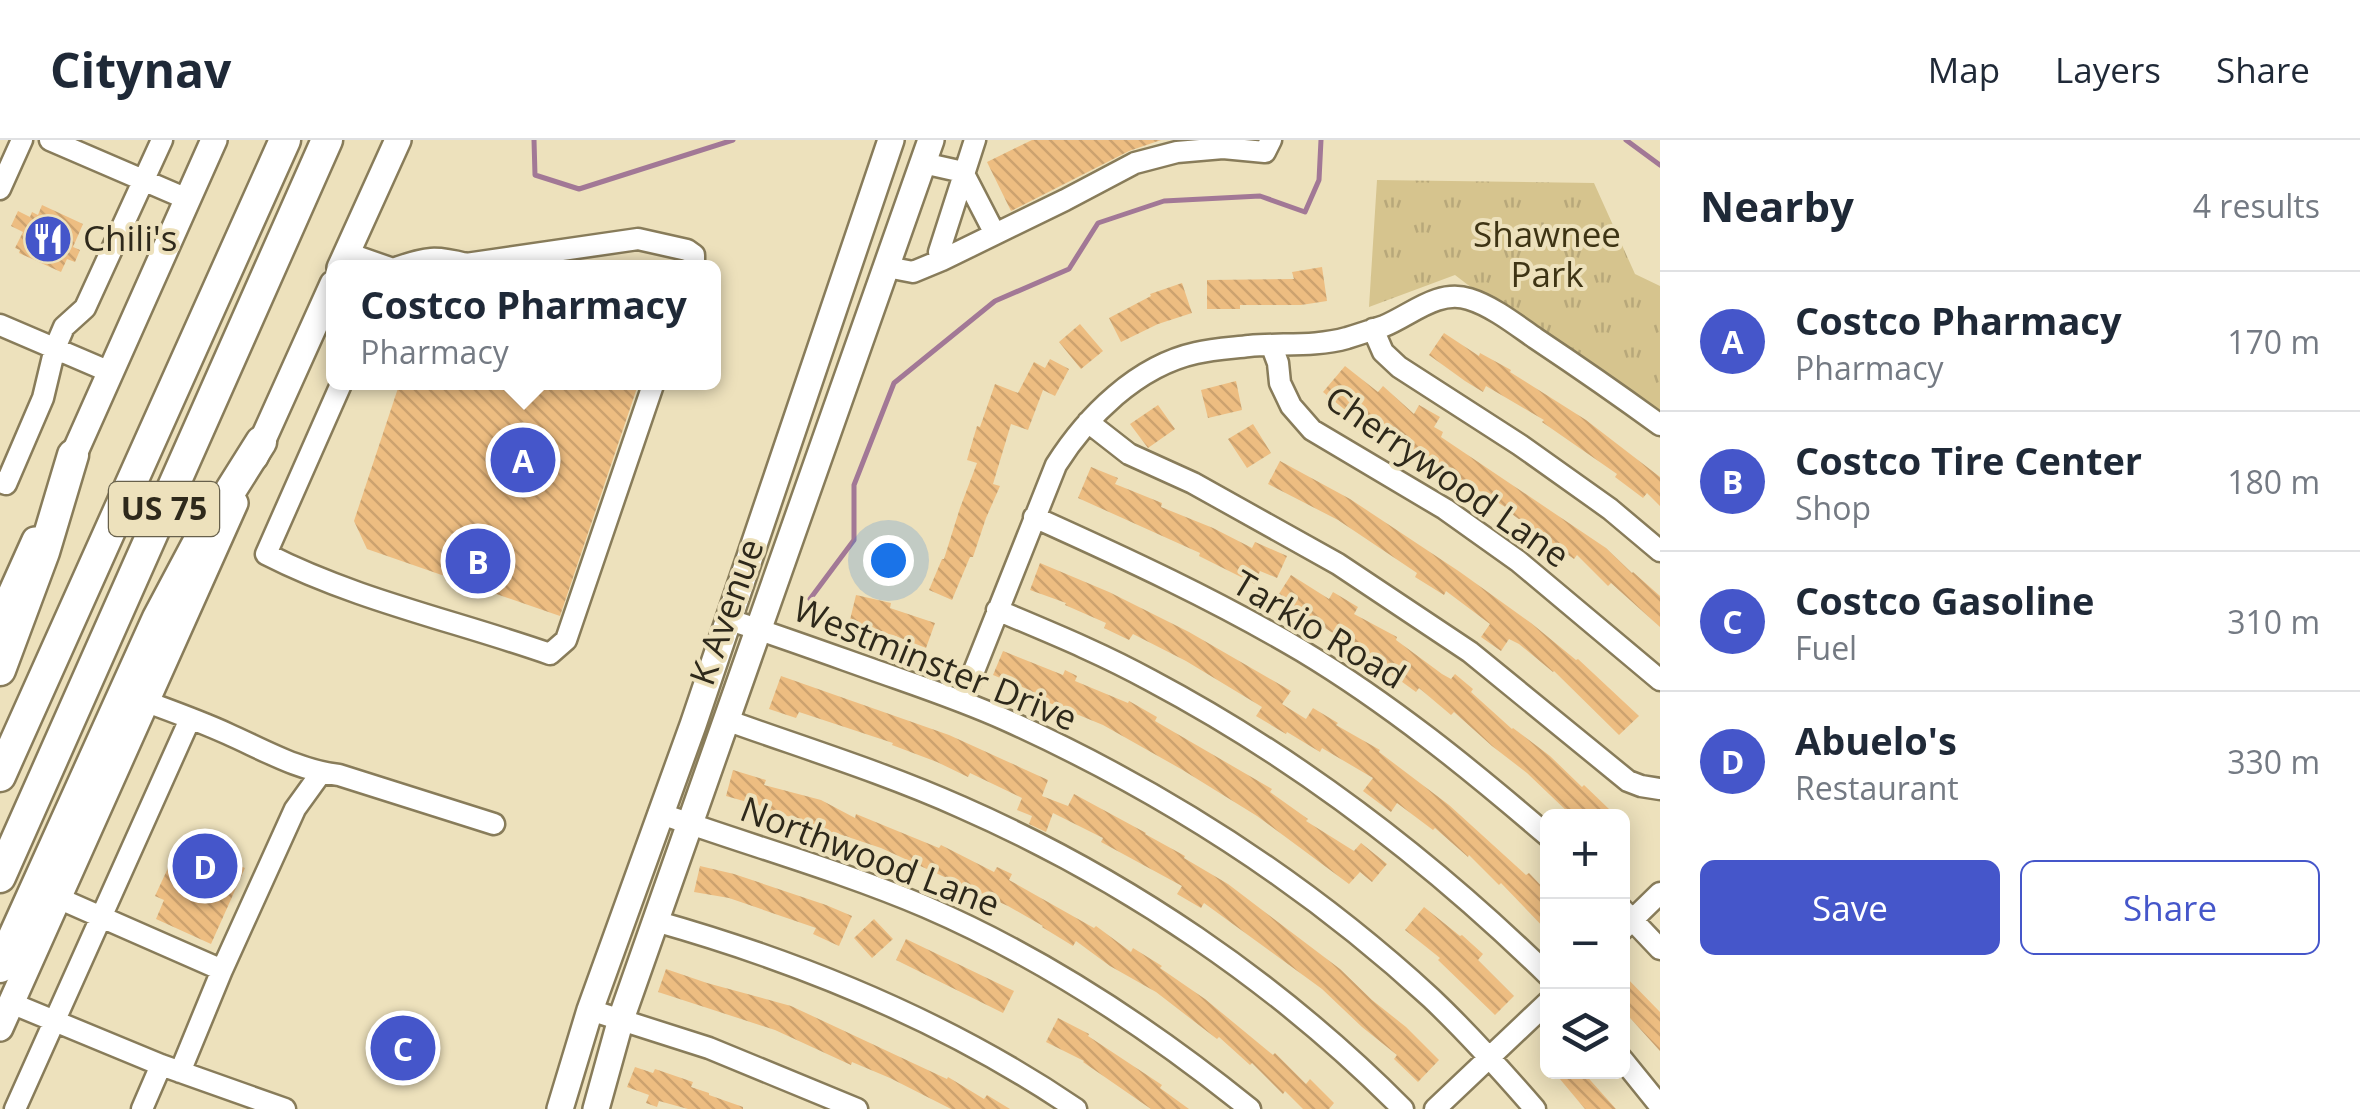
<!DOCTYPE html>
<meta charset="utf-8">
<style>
body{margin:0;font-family:"Open Sans",sans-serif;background:#f2f2f3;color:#1f2937}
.controls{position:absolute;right:30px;bottom:30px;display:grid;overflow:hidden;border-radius:15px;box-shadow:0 5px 25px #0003}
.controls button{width:90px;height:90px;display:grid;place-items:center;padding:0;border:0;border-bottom:2px solid #e0e1e3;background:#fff;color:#1f2937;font:50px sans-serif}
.you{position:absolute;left:888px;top:420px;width:35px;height:35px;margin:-25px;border:8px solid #fff;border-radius:50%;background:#1a73e8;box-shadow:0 0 0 15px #1a73e833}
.badge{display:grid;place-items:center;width:65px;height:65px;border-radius:50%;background:#4556ca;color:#fff;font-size:32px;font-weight:700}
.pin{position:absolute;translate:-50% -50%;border:5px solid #fff;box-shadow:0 2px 10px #0006}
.popup{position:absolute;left:326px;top:120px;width:395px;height:130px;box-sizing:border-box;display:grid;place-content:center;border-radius:15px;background:#fff;filter:drop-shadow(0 2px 8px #0005);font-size:32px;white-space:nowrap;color:#747a83}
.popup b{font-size:38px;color:#1f2937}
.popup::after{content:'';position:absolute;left:50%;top:100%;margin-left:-20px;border:20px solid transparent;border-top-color:#fff}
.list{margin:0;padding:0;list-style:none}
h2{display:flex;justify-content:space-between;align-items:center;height:130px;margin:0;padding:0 40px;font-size:42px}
h2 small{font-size:32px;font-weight:400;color:#747a83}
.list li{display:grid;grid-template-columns:65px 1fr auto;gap:30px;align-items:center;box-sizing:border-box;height:140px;padding:0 40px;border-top:2px solid #e0e1e3}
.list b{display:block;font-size:38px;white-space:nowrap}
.list p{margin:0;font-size:32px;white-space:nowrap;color:#747a83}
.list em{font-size:32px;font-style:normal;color:#747a83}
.actions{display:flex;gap:20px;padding:30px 40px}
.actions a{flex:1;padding:22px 0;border:2px solid #4556ca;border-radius:15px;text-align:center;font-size:35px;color:#4556ca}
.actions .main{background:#4556ca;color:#fff}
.icon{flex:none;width:55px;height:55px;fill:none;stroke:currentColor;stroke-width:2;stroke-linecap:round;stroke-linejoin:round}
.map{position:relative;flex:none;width:1660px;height:969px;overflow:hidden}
header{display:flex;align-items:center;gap:60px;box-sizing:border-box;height:140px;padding:0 50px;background:#fff;border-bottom:2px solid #e0e1e3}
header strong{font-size:48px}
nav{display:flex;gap:55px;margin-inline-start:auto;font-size:35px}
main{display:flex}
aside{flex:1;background:#fff}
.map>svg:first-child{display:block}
.grass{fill:url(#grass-tufts)}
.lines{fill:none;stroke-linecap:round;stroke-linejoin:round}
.stream{stroke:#a27896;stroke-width:5}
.building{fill:url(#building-back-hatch)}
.minor-casing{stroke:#887c5a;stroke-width:25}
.major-casing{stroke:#887c5a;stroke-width:30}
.highway-casing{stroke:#887c5a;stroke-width:35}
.minor{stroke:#fff;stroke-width:20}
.major{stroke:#fff;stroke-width:25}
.highway{stroke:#fff;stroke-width:30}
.labels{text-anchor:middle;stroke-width:8;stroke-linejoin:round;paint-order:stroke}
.shield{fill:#ede1bc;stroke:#67604b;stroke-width:2.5}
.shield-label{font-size:32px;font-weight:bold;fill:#2e291b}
.park-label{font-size:35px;fill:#3e3414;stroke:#ede1bc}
.poi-label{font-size:35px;fill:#2e291b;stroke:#ede1bc;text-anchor:start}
.street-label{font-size:35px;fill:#2e291b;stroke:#ede1bc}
</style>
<header>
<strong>Citynav</strong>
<nav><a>Map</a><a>Layers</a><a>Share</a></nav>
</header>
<main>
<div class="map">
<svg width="1660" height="969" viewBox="0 0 1660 969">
<defs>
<pattern id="grass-tufts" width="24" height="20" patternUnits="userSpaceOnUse" patternTransform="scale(2.5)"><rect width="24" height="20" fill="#d6c48e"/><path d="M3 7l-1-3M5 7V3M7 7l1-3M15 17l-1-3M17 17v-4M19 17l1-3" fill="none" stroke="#b8a87a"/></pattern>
<pattern id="building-back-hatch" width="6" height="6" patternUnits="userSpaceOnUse" patternTransform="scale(2.5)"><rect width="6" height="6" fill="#edbd81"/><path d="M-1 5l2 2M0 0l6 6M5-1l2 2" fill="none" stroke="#cca26f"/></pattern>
</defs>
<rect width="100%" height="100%" fill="#ede1bc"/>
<path class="grass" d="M1377,40L1594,43L1635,134L1660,146V292L1455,135L1369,167Z"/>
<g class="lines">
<path class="stream" d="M534,0L535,35L579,49L733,0
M1626,0L1660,25
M810,459L854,400V345L894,243L995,161L1069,129L1098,83L1164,61L1260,56L1305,72L1319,40L1321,0"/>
</g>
<path class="building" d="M1032,0H1161L1129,11L1011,71L987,22Z
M42,65L83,84L73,107L80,110L75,122L67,119L61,132L19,113L20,110L15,108L23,92L11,86L18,71L30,77L32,72L38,75Z
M1322,127L1327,161L1301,165H1240V169H1207V140L1294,139L1292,132Z
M1182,143L1192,173L1158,184L1121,202L1109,178L1151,156L1150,154Z
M1080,184L1103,211L1081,229L1059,202Z
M1444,193L1479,216L1480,213L1511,230L1510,232L1586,280L1660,337V366L1647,353L1643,358L1615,337L1617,334L1542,282L1544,280L1486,246L1483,252L1465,241L1429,215Z
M1050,219L1069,229L1055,256L1043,250L1028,290L1011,284L993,344L1000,346L986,378L973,417H970L952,460L929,450L942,419H944L960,368L977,323L967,320L977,286L980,287L995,244L1018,253L1034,222L1045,228Z
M1345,226L1378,252L1383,246L1414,274L1419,265L1440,277L1434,287L1443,292L1441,297L1606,408L1632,433L1633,432L1660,456V487L1611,443L1608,446L1577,415L1574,419L1509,372L1510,370L1390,296L1355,265L1349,273L1323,252Z
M1236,241L1242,270L1208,278L1201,250Z
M400,242H639L560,476L367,409L354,381Z
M1158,265L1175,289L1148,308L1130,284Z
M1253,284L1271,313L1247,328L1228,299Z
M1280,321L1350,359L1460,432L1531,483L1576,520L1578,519L1639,576L1619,595L1554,531L1553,532L1519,504L1509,499L1501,511L1481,497L1490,484L1446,451L1444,455L1415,437L1417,433L1338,380L1268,344Z
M1091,327L1118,338L1115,344L1162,363L1161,367L1213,388L1252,408L1255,402L1287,416L1277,438L1260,431L1255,444L1199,416L1200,413L1078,358Z
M1040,423L1109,452L1189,492L1291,551L1282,564L1306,579L1313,568L1338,583L1336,585L1380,610L1379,612L1449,665L1526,735L1529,733L1548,753V792L1501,743L1499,745L1469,715L1468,717L1435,688L1433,690L1397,663L1391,672L1363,651L1373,638L1322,608L1320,612L1287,592L1286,594L1256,576L1262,567L1186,521L1133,494L1129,500L1104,488L1106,483L1065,465L1066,463L1030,450Z
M1291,435L1329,459L1333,452L1358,467L1354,474L1397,497L1396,500L1442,534L1451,539L1455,534L1473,549L1471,552L1512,589L1513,588L1550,616L1582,647L1584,645L1609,669L1601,676H1572L1527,633L1492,606L1454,572L1451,575L1419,548L1416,552L1387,531L1391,526L1353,506L1277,457Z
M856,455L891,463L890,468L935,483L926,508L893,495L849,484Z
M1003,511L1063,535L1065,530L1077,536L1075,541L1128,563L1129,561L1157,577L1155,581L1272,649L1270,652L1308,679L1306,681L1354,711L1361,703L1387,724L1372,742L1360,732L1349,744L1257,676L1181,629L1103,585L1030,555L1032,551L993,535Z
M781,536L949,595L1048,640L1042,656L1068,666L1074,654L1146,693L1145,694L1185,716L1184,718L1228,744L1340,829L1372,860L1406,887L1439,920L1418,942L1394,919L1397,915L1362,887L1322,849L1204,763L1201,768L1177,754L1182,746L1101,702L1103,698L1053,673L1046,692L1029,684L1032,676L1017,670L1022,658L970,633L968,637L937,622L892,605L893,603L799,572L796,578L769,569Z
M733,630L766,640L764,645L821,660L855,678L856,674L939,708L941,705L994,732L997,727L1012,734L1009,740L1094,788L1096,786L1131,812L1133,808L1162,826L1160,828L1205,859L1273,915L1275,913L1306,944L1310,939L1334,963L1329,969H1303L1285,951L1283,954L1252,923L1250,925L1219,897L1217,899L1156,852L1110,826L1076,801L1073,806L1042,787L1043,786L1008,766L881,708L839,694L837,697L810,682L768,671V668L726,656Z
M181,700L245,728L211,804L156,779L164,760L155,756Z
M700,726L734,734L826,765L852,776L839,806L813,794L816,788L729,758L694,752Z
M1424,767L1460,796L1462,795L1483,814L1478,820L1514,856L1495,875L1438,820L1440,818L1405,790Z
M874,779L893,799L872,818L854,798Z
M906,799L1014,851L1003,873L896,820Z
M666,829L707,843L791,866L947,939L948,937L984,959L987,955L1010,969H951L890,938L852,922L851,925L775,890L658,852Z
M1622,833L1660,872V911L1622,869Z
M1058,878L1089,894L1088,896L1162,945L1160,948L1189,969H1151L1083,922L1084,921L1046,902Z
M378,888L436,908L429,928L371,909Z
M635,927L653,933L655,929L693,942L691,947L709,953V955L743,967V969H688L659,961L657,967L646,963L649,955L627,947Z
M1554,932H1583L1616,969H1585Z"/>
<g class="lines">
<g class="minor-casing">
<path id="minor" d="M50,0L187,59
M975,0L939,112L942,120L1065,60L1135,23L1177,12L1223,8L1265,12L1271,0
M923,23L963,32
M963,32L995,94
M0,49L22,0
M347,113L390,128
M887,127L913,132L942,120
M396,128C426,117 436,116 466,124L638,99L687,110L694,115V128
M0,185L110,232
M1373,189L1383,212L1399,227L1520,305L1610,369L1660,411
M1272,207L1278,223L1280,243L1291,266L1312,290L1445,369L1518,421L1660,540
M342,242L266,414C356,460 456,481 550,514L566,500L654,242
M1088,282L1129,314L1193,343L1338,424L1470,512L1628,641L1641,646L1660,649
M0,342L6,344L43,258L55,208L64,187L85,168L162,0
M1034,377C1125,418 1216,460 1302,511C1390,564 1470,629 1548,696
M997,470C1049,492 1101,513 1150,540C1297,618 1429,719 1548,835
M727,479C776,495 823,512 871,529C916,545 962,560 1006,580C1161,650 1306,743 1431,858C1468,893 1502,931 1535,969
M962,561L1056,325C1087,276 1137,226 1196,213C1213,209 1232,208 1249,206C1282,203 1315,207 1347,198C1360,194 1372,190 1384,186C1411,175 1438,149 1469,159C1492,166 1515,184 1535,198C1577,226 1619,255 1660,285
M147,562C174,572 202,582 228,594C264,610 300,631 339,635L494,684
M726,580C804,608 885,633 961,667C1125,739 1277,842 1403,969
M659,673C748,705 839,730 926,767C1044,818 1151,889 1250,969
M58,758L222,830
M1622,769L1660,809
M655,781C804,823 948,882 1076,969
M1622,790L1660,753
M11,863L161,925L285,969
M590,870L709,908L857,969
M1622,919L1660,966
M180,932L222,830L295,669L321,633
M15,969L190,579
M142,969L161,925
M1435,969L1548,862"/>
</g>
<g class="major-casing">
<path id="major" d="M340,128L398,0
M255,317L333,144
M66,332L214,0
M0,478L35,400
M0,888L235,363
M560,969L590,870L693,585L891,0
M596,969L621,879L931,0"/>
</g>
<g class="highway-casing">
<path id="highway" d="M0,530L44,412L73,315
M0,636L285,0
M0,737L327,0
M0,827L158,478L200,399L261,302"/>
</g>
<use href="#minor" class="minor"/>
<use href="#major" class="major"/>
<use href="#highway" class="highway"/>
</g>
<defs>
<g id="restaurant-disc" transform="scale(2.5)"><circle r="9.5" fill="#4556ca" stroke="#ede1bc"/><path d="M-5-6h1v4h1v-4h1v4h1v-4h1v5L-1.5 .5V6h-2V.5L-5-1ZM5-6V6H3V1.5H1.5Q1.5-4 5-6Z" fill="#fff"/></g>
</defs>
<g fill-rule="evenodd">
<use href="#restaurant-disc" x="48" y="99"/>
</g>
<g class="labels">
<rect class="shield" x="109" y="342" width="110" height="54" rx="8"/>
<g class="shield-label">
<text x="164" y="380">US 75</text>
</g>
<g class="park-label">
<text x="1547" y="107">Shawnee<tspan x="1547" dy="40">Park</tspan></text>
</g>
<g class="poi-label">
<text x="83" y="111">Chili's</text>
</g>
<g class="street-label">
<text transform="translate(1447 337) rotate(35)" y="12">Cherrywood Lane</text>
<text transform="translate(727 472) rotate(-70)" y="12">K Avenue</text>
<text transform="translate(1319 490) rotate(31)" y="12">Tarkio Road</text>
<text transform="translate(935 524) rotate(22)" y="12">Westminster Drive</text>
<text transform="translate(870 717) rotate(21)" y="12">Northwood Lane</text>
</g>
</g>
</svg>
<div class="controls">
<button>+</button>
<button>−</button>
<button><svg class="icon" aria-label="layers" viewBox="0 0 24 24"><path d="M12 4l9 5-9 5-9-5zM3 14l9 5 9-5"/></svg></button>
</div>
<div class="you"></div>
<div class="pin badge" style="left:523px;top:320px">A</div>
<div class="popup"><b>Costco Pharmacy</b>Pharmacy</div>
<div class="pin badge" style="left:478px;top:421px">B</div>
<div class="pin badge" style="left:403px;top:908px">C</div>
<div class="pin badge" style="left:205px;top:726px">D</div>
</div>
<aside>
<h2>Nearby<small>4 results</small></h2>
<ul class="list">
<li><span class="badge">A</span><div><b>Costco Pharmacy</b><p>Pharmacy</p></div><em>170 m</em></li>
<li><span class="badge">B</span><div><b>Costco Tire Center</b><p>Shop</p></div><em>180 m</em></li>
<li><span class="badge">C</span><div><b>Costco Gasoline</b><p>Fuel</p></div><em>310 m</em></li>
<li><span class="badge">D</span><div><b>Abuelo's</b><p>Restaurant</p></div><em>330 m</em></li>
</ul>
<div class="actions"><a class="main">Save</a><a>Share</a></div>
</aside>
</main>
